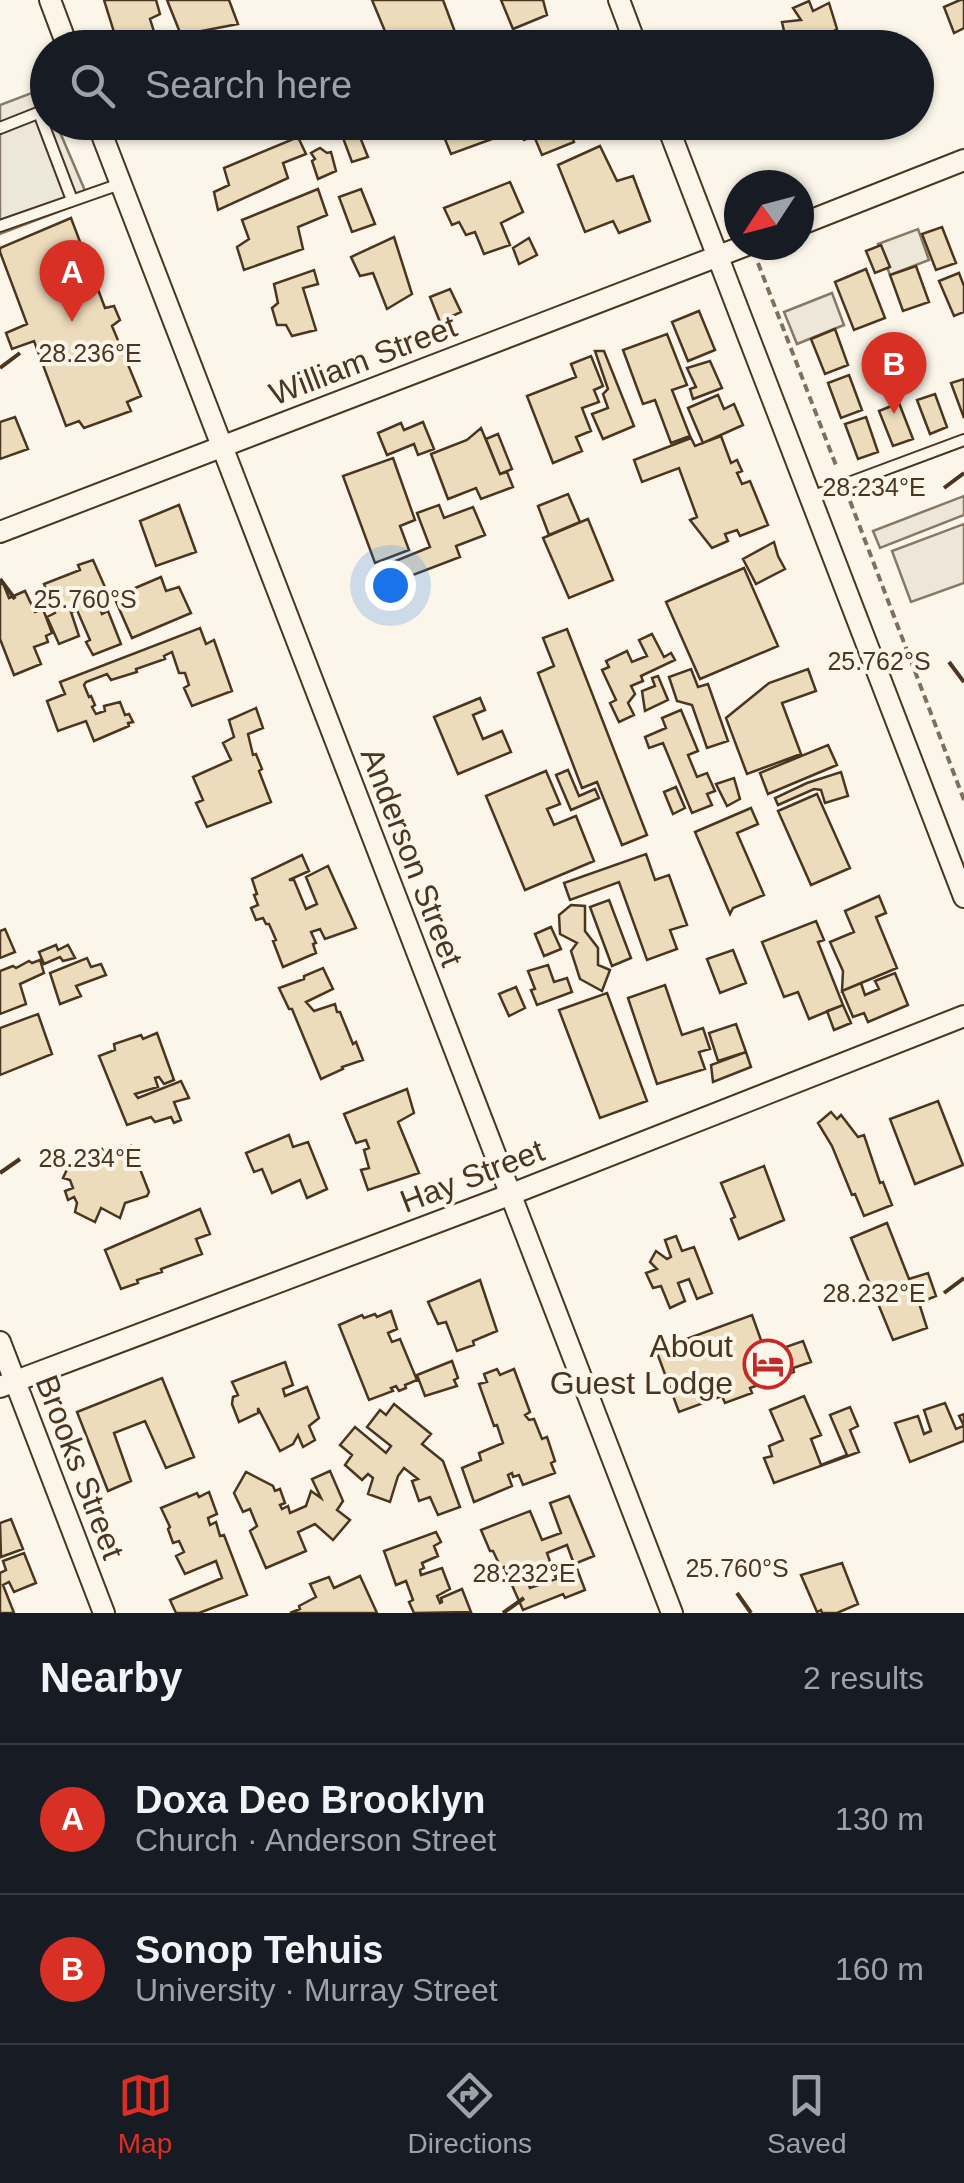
<!DOCTYPE html>
<meta charset="utf-8">
<style>
body{margin:0;font-family:Helvetica,sans-serif;background:#242831;color:#f1f3f6}
.compass{position:absolute;left:724px;top:170px;width:90px;height:90px;border-radius:50%;background:#171b24;box-shadow:0 2px 8px #0004;rotate:234deg}
.you{position:absolute;left:390px;top:585px;width:35px;height:35px;margin:-25px;border:8px solid #fff;border-radius:50%;background:#1a73e8;box-shadow:0 0 0 15px #1a73e833}
.badge{display:grid;place-items:center;width:65px;height:65px;border-radius:50%;background:#d93025;color:#fff;font-size:32px;font-weight:700}
.pin{position:absolute;translate:-50% -82px;filter:drop-shadow(0 2px 5px #0008)}
.pin::after{content:'';position:absolute;top:52px;width:35px;height:30px;background:inherit;clip-path:polygon(0 0,100% 0,50% 100%)}
.list{margin:0;padding:0;list-style:none}
h2{display:flex;justify-content:space-between;align-items:center;height:130px;margin:0;padding:0 40px;font-size:42px}
h2 small{font-size:32px;font-weight:400;color:#9ea1a6}
.list li{display:grid;grid-template-columns:65px 1fr auto;gap:30px;align-items:center;box-sizing:border-box;height:150px;padding:0 40px;border-top:2px solid #363941}
.list b{display:block;font-size:38px;white-space:nowrap}
.list p{margin:0;font-size:32px;white-space:nowrap;color:#9ea1a6}
.list em{font-size:32px;font-style:normal;color:#9ea1a6}
.icon{flex:none;width:55px;height:55px;fill:none;stroke:currentColor;stroke-width:2;stroke-linecap:round;stroke-linejoin:round}
.map{position:relative;flex:none;width:964px;height:1613px;overflow:hidden}
.search{position:absolute;background:#171b24;box-shadow:0 2px 8px #0004;left:30px;right:30px;top:30px;height:110px;display:flex;align-items:center;gap:25px;box-sizing:border-box;padding:0 35px;border-radius:55px;color:#9ea1a6;font-size:38px}
.sheet{height:430px;background:#171b24}
nav{display:flex;justify-content:space-around;align-items:center;box-sizing:border-box;height:140px;border-top:2px solid #363941;background:#171b24;font-size:28px;color:#9ea1a6}
nav a{display:grid;justify-items:center;gap:5px}
nav .on{color:#d93025}
.map>svg:first-child{display:block}
.green{fill:#ede6d9;stroke:#887966;stroke-width:2.5}
.parking{fill:#ede7d9;stroke:#887966;stroke-width:2.5}
.building{fill:#ecdcbc;stroke:#4a3520;stroke-width:2.5}
.lines{fill:none;stroke-linecap:round;stroke-linejoin:round}
.service-casing{stroke:#4a3520;stroke-width:14}
.minor-casing{stroke:#4a3520;stroke-width:24}
.path{stroke:#7f6f5c;stroke-width:4;stroke-dasharray:8 5;stroke-linecap:butt}
.service{stroke:#fbf6e9;stroke-width:10}
.minor{stroke:#fbf6e9;stroke-width:20}
.ticks{fill:none;stroke:#4a3520;stroke-width:4}
.labels{text-anchor:middle;stroke-width:8;stroke-linejoin:round;paint-order:stroke}
.street-label{font-size:32px;fill:#4a3520;stroke:#fbf6e9}
.poi-label{font-size:32px;fill:#4a3520;stroke:#fbf6e9;text-anchor:end}
.ticks-label{font-size:25px;text-anchor:middle;fill:#4a3520;stroke:#fbf6e9;stroke-width:8;stroke-linejoin:round;paint-order:stroke}
</style>
<div class="map">
<svg width="964" height="1613" viewBox="0 0 964 1613">
<rect width="100%" height="100%" fill="#fbf6e9"/>
<path class="green" d="M964,496V515L880,548L873,531Z
M964,524V583L911,602L892,551Z"/>
<path class="parking" d="M42,89L47,102L48,122L56,123L89,200L0,234V105Z
M918,229L929,260L890,275L878,244Z
M832,293L844,325L797,344L784,312Z"/>
<path class="building" d="M104,0H156L160,14L150,19L156,38L139,48H119Z
M167,0H229L238,24L181,35Z
M372,0H443L461,48H392Z
M501,0H543L547,15L513,29Z
M960,0H964V28L954,33L944,7Z
M809,1L813,11L829,3L837,29L829,34L834,48H804L796,35L786,40L782,22L801,20L793,8Z
M578,33L584,48H560L558,40Z
M337,122H354L368,157L352,162Z
M438,122H485L492,139L451,154Z
M567,122L574,142L542,155L534,136L524,140L517,123Z
M298,137L306,154L283,163L288,178L218,210L214,192L229,185L224,168Z
M600,146L617,181L633,176L650,221L619,233L613,221L585,232L558,165Z
M320,148L327,153L331,152L336,171L318,179L312,161L315,159L311,153Z
M510,182L523,212L501,223L510,245L484,254L475,232L466,235L459,222L452,225L444,208Z
M318,189L327,215L298,227L303,249L244,270L237,247L249,239L242,220Z
M361,189L375,224L352,232L339,197Z
M71,218L105,308L114,306L120,320L112,326L141,396L127,402L131,411L84,428L79,421L66,426L34,341L12,349L6,333L27,324L0,252V248Z
M942,227L956,263L936,270L922,234Z
M394,237L412,294L387,309L373,273L360,276L351,257Z
M529,238L537,255L519,264L513,248Z
M881,245L890,267L875,273L866,251Z
M916,266L929,302L903,311L890,275Z
M866,269L885,318L854,330L835,282Z
M314,270L318,284L303,288L316,330L292,336L286,325H277L272,308L278,303L274,284Z
M959,273L964,286V312L954,316L939,281Z
M450,289L461,312L440,322L430,297Z
M699,311L715,350L688,361L672,322Z
M835,329L848,365L825,374L811,339Z
M667,334L687,385L672,390L690,436L671,443L655,400L643,404L623,350Z
M595,351H604L634,426L603,439L592,414L608,408L603,394L608,389Z
M591,356L603,386L594,390L599,402L582,408L591,431L576,437L582,451L553,463L527,396L576,377L571,364Z
M710,361L722,388L693,399L690,389L696,387L687,368Z
M849,375L862,410L841,418L828,383Z
M964,379V418L951,383Z
M935,394L947,427L930,434L917,400Z
M718,395L724,409L734,404L743,425L703,443L688,408Z
M899,403L913,439L893,446L879,411Z
M15,417L28,449L0,459V422Z
M866,417L878,452L858,459L845,424Z
M423,422L434,449L418,455L414,444L387,455L378,433L401,423L404,430Z
M481,428L500,474L507,472L513,487L481,499L476,488L448,499L431,454L467,440Z
M498,434L512,469L500,474L486,439Z
M721,436L731,463L737,460L742,471L737,473L742,484L750,481L768,525L740,536L737,530L725,534L728,541L712,548L690,520L697,517L679,468L642,482L634,460L691,438L695,446Z
M393,458L415,520L400,526L409,550L375,563L343,476Z
M568,494L580,522L549,535L538,506Z
M179,505L196,552L156,566L140,521Z
M439,505L444,518L473,507L485,535L456,546L460,557L400,580L393,562L430,547L417,513Z
M588,519L613,580L569,598L543,538Z
M774,542L778,556L785,569L756,584L743,559Z
M93,560L108,594L96,599L102,614L108,611L121,644L93,655L86,642L90,640L77,610L71,612L79,636L59,644L47,617L55,613L44,584L80,570L78,565Z
M744,568L778,646L700,679L666,602Z
M161,577L166,591L179,587L191,613L132,638L114,597Z
M3,583L9,598L25,591L35,612L43,609L52,633L46,636L48,642L34,647L41,664L14,675L0,639V584Z
M200,628L206,644L214,640L232,691L192,706L184,688L189,685L185,673H179L172,652L164,656L165,659L136,669L137,672L111,680L107,674L86,682L84,685L89,697L91,696L95,705L92,707L96,714L105,711L104,706L120,702L125,715L129,714L133,722L128,723L129,726L94,741L86,721L58,731L47,701L65,694L60,682Z
M567,629L647,835L622,845L597,782L582,788L538,673L554,666L543,638Z
M652,634L664,657L671,653L675,660L641,676L643,681L631,686L635,694L628,703L634,715L619,722L610,703L616,700L602,670L609,667L606,661L627,651L632,662L647,656L639,640Z
M691,669L698,687L708,684L728,741L707,748L692,705L677,701L669,677Z
M808,669L816,691L782,703L801,754L747,774L726,718L769,683Z
M658,676L668,700L645,711L642,691L655,686L652,678Z
M480,698L485,710L473,715L483,739L502,731L511,752L458,774L434,717Z
M256,708L263,728L248,734L253,755L256,754L262,769L259,771L271,802L207,827L196,803L203,800L193,777L231,760L223,743L234,737L229,720Z
M681,710L698,751L688,755L697,777L707,773L715,791L707,794L712,805L692,813L663,743L649,748L645,737L666,728L662,718Z
M828,745L837,765L768,794L760,773Z
M568,770L579,796L595,789L599,798L571,810L556,775Z
M546,771L560,804L547,809L554,825L576,816L594,861L525,890L486,796Z
M841,772L848,796L825,803L821,790L814,789L778,805L775,798L807,783Z
M734,778L740,799L727,806L716,784Z
M676,787L685,808L673,814L664,792Z
M817,794L850,868L811,885L778,811Z
M751,808L758,824L737,833L764,895L733,908L730,914L695,832Z
M646,854L655,880L669,875L687,925L670,930L677,949L647,960L619,882L570,900L564,883Z
M302,855L309,871L289,880H294L306,909L317,904L306,877L328,866L356,928L325,939L320,929L311,932L316,943L313,944L316,953L283,967L273,941L276,940L269,924H266L263,918L256,920L251,908L258,905L254,895L257,894L252,879Z
M879,896L886,913L876,917L897,968L842,991L843,971L830,942L854,932L845,911Z
M609,900L631,958L612,966L590,907Z
M571,905L585,906V931L598,948V965L610,970L602,991L580,979L571,951L577,943L560,934L559,915Z
M816,921L824,940L818,942L843,1005L809,1019L798,992L784,997L762,942Z
M551,927L561,949L544,956L535,934Z
M5,929L15,952L0,958V931Z
M56,945L58,950L68,945L75,958L63,961L60,957L44,964L39,952Z
M733,950L746,983L720,993L707,959Z
M87,958L91,967L101,964L106,975L76,986L81,996L60,1004L50,973Z
M40,960L44,973L20,984L26,1004L0,1014V971L13,966L16,968L29,961L32,963Z
M548,965L554,982L567,978L572,992L537,1005L531,990L535,989L528,971Z
M323,968L333,989L306,1002L314,1011L335,1004L337,1012H340L353,1044L356,1042L363,1060L342,1067L343,1069L321,1079L292,1009H289L279,988L304,979V976Z
M895,973L908,1005L868,1022L864,1013L853,1017L842,991L861,983L865,995L879,989L875,981Z
M665,985L682,1035L703,1028L710,1049L699,1052L705,1069L657,1084L628,998Z
M516,987L525,1008L509,1016L499,994Z
M607,993L647,1101L600,1118L559,1010Z
M843,1005L851,1023L834,1030L827,1011Z
M38,1014L52,1054L0,1075V1028Z
M736,1024L746,1052L718,1061L709,1033Z
M157,1033L174,1080L164,1084L159,1077L155,1078L158,1087L135,1094L138,1098L181,1081L189,1098L174,1102L181,1120L174,1123L171,1117L155,1122L151,1117L127,1125L99,1056L115,1050L114,1044L141,1035L143,1039Z
M746,1052L751,1067L713,1082L711,1065Z
M407,1089L414,1113L398,1122L419,1173L368,1190L361,1170L369,1168L364,1150L369,1148L366,1140L356,1143L344,1114Z
M938,1101L963,1165L915,1184L890,1119Z
M831,1112L837,1119L841,1115L858,1137L864,1135L880,1183L883,1182L892,1205L864,1216L855,1194L852,1195L832,1146L818,1123Z
M289,1135L293,1147L308,1142L327,1189L307,1198L300,1180L272,1193L262,1169L254,1172L246,1153Z
M131,1146L149,1192L147,1196L125,1203L120,1218L101,1208L95,1222L75,1212L77,1203L74,1197L68,1200L65,1191L73,1188L70,1180L63,1178L70,1163L84,1160V1158L102,1149L106,1157Z
M764,1166L784,1220L739,1239L731,1219L735,1217L721,1183Z
M200,1209L210,1234L196,1239L202,1254L161,1269L162,1272L137,1280L138,1283L121,1289L105,1250Z
M887,1223L909,1279L928,1273L936,1296L919,1303L927,1328L893,1340L851,1238Z
M676,1236L682,1251L694,1247L712,1293L697,1299L689,1279L678,1283L685,1301L670,1308L661,1286L653,1288L646,1273L657,1269L650,1262L656,1251L667,1259L671,1257L665,1240Z
M480,1280L497,1331L473,1341L474,1345L457,1351L446,1322L438,1324L428,1302Z
M391,1311L397,1329L388,1333L392,1342L400,1339L417,1380L405,1385L406,1388L399,1391L396,1386L391,1388L393,1391L369,1400L339,1325L362,1315L364,1318L375,1314L377,1317Z
M752,1315L766,1354L803,1341L811,1362L793,1368L794,1372L750,1388L752,1393L725,1403L722,1396L679,1412L656,1350Z
M452,1361L458,1378L454,1380L457,1386L425,1396L417,1375Z
M285,1362L293,1385L283,1389L285,1396L307,1387L319,1418L309,1426L315,1440L303,1447L298,1435L293,1444L280,1451L258,1408V1413L239,1422L232,1404L233,1397L238,1395L232,1382Z
M497,1369L500,1375L514,1369L530,1412L525,1415L529,1420L534,1419L542,1439L547,1437L555,1461L551,1463L555,1473L523,1485L519,1475L513,1477L512,1473L508,1475L512,1486L474,1502L462,1468L481,1460L479,1453L503,1443L497,1425L494,1426L479,1384L487,1382L484,1374Z
M162,1378L194,1457L166,1468L145,1421L114,1433L131,1481L108,1491L77,1412Z
M804,1396L821,1435L811,1439L821,1465L847,1455L830,1415L850,1407L858,1426L850,1430L859,1452L774,1483L764,1458L772,1456L769,1446L783,1440L770,1410Z
M945,1403L956,1429L964,1426L959,1416L964,1414V1441L910,1462L895,1423L918,1416L924,1434L931,1431L924,1410Z
M394,1404L431,1434L422,1444L443,1461L460,1507L438,1515L430,1497L419,1501L412,1481L418,1479L404,1468L398,1476L390,1502L368,1494L373,1478L368,1474L362,1480L345,1465L352,1455L340,1445L355,1427L386,1453L391,1446L367,1427L380,1410L386,1415Z
M330,1471L343,1501L337,1510L350,1520L333,1540L315,1524L298,1532L306,1551L266,1568L250,1531L257,1526L250,1509L243,1512L234,1493L246,1472L273,1486L275,1491L280,1489L285,1503L280,1505L282,1509L288,1506L290,1513L306,1506L311,1491L321,1498L312,1479Z
M209,1492L217,1514L208,1518L210,1525L216,1522L220,1536L224,1535L247,1595L199,1613H176L170,1600L222,1578L216,1561L185,1574L176,1556L184,1552L179,1541L173,1543L168,1529L170,1527L161,1508L197,1493L199,1497Z
M569,1496L594,1556L574,1564L567,1545L547,1553L553,1570L527,1581L530,1588L556,1579L555,1576L576,1566L585,1590L565,1598L563,1594L523,1610L504,1567L501,1568L493,1551H490L481,1530L530,1511L542,1540L561,1533L550,1503Z
M11,1519L23,1549L1,1557L0,1523Z
M436,1532L441,1542L434,1546L438,1556L422,1563L424,1568L420,1570L421,1575L442,1568L450,1589L437,1596L440,1603L442,1602L441,1598L462,1589L471,1612L414,1613L409,1602L413,1600L406,1581L396,1585L384,1551Z
M24,1553L36,1583L14,1592L9,1582L3,1585L14,1613H0V1573L6,1570L3,1561Z
M842,1563L858,1604L837,1613H822L821,1610L817,1612L801,1575Z
M360,1576L377,1613H290L300,1609L299,1606L316,1597L310,1584L329,1577L334,1588Z"/>
<g class="lines">
<g class="service-casing">
<path id="service" d="M39,113L72,200
M0,128L48,109
M0,226L120,184
M811,497L964,440"/>
</g>
<g class="minor-casing">
<path id="minor" d="M50,0L68,48
M619,0L637,48
M97,122L672,1613
M666,122L964,897
M799,225L964,160
M0,532L747,245
M0,1342L104,1613
M0,1387L509,1195L964,1016"/>
</g>
<path class="path" d="M758,263L837,468
M850,501L964,800"/>
<use href="#service" class="service"/>
<use href="#minor" class="minor"/>
</g>
<path class="ticks" d="M0,368L20,353M944,488L964,473M0,579L15,599M949,662L964,682M0,1173L20,1159M944,1293L964,1278M737,1593L751,1613M503,1613L524,1598"/>
<defs>
<g id="hotel-ring" transform="scale(2.5)"><circle r="9.5" fill="#fbf6e9" stroke="#c62828" stroke-width="1.5"/><path d="M-6-4.5h1.5V1H6V5H4.5V3h-9V5H-6ZM-4 0a1.8 1.8 0 1 1 3.6 0ZM.5 0V-2.5h3Q6-2.5 6 0Z" fill="#c62828"/></g>
</defs>
<g fill-rule="evenodd">
<use href="#hotel-ring" x="768" y="1364"/>
</g>
<g class="labels">
<g class="street-label">
<text transform="translate(363 360) rotate(-21)" y="11">William Street</text>
<text transform="translate(412 857) rotate(69)" y="11">Anderson Street</text>
<text transform="translate(472 1176) rotate(-21)" y="11">Hay Street</text>
<text transform="translate(80 1467) rotate(69)" y="11">Brooks Street</text>
</g>
<g class="poi-label">
<text x="733" y="1357">About<tspan x="733" dy="37">Guest Lodge</tspan></text>
</g>
</g>
<g class="ticks-label">
<text x="90" y="362">28.236°E</text>
<text x="874" y="496">28.234°E</text>
<text x="85" y="608">25.760°S</text>
<text x="879" y="670">25.762°S</text>
<text x="90" y="1167">28.234°E</text>
<text x="874" y="1302">28.232°E</text>
<text x="737" y="1577">25.760°S</text>
<text x="524" y="1582">28.232°E</text>
</g>
</svg>
<svg class="compass" viewBox="-18 -18 36 36"><path d="M0-13l5 13h-10z" fill="#e53935"/><path d="M0 13l5-13h-10z" fill="#9ea1a6"/></svg>
<div class="you"></div>
<div class="pin badge" style="left:72px;top:322px">A</div>
<div class="pin badge" style="left:894px;top:414px">B</div>
<div class="search"><svg class="icon" aria-label="search" viewBox="0 0 24 24"><circle cx="10" cy="10" r="6"/><path d="M15 15l6 6"/></svg>Search here</div>
</div>
<section class="sheet">
<h2>Nearby<small>2 results</small></h2>
<ul class="list">
<li><span class="badge">A</span><div><b>Doxa Deo Brooklyn</b><p>Church · Anderson Street</p></div><em>130 m</em></li>
<li><span class="badge">B</span><div><b>Sonop Tehuis</b><p>University · Murray Street</p></div><em>160 m</em></li>
</ul>
</section>
<nav>
<a class="on"><svg class="icon" aria-label="map" viewBox="0 0 24 24"><path d="M3 6l6-2 6 2 6-2v14l-6 2-6-2-6 2zM9 4v14M15 6v14"/></svg>Map</a>
<a><svg class="icon" aria-label="directions" viewBox="0 0 24 24"><path d="M12 3l9 9-9 9-9-9zM9 14v-3h6M13 9l2 2-2 2"/></svg>Directions</a>
<a><svg class="icon" aria-label="saved" viewBox="0 0 24 24"><path d="M7 4h10v16l-5-4-5 4z"/></svg>Saved</a>
</nav>
